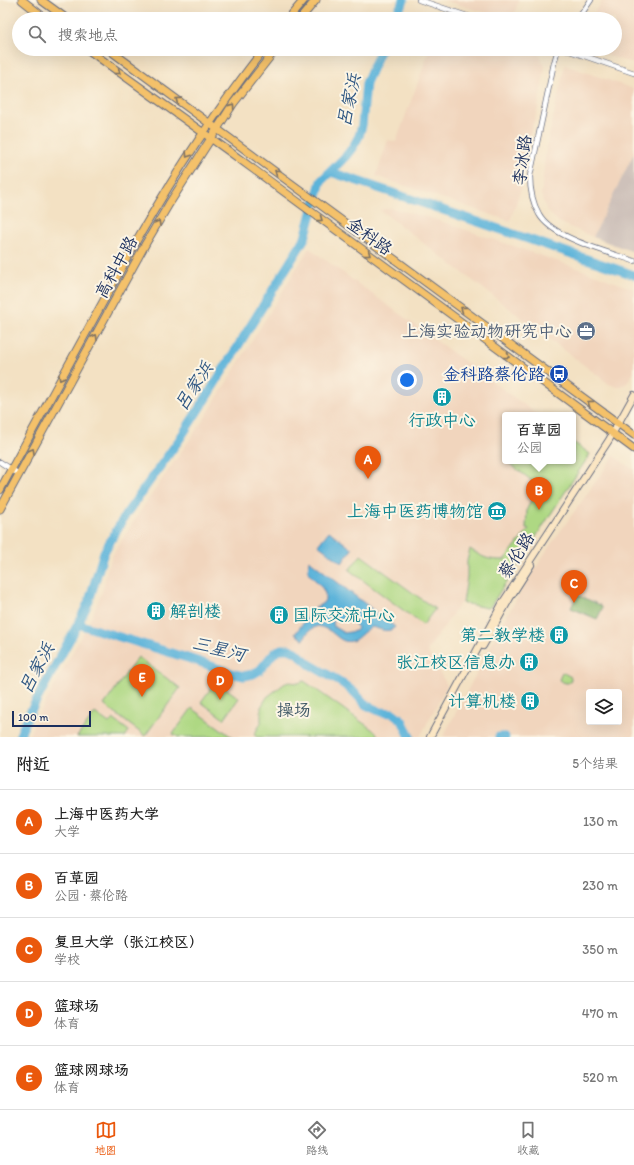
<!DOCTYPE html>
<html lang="zh">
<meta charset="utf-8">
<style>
body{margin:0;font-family:Itim,"LXGW WenKai TC",sans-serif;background:#f2f2f2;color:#222}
.controls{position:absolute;right:12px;bottom:12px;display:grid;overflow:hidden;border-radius:4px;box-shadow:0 4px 16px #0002}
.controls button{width:36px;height:36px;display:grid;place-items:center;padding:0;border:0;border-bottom:1px solid #e0e0e0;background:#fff;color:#222;font:20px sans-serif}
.scale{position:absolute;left:12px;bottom:10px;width:79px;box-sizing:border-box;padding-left:4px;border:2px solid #1b2f5e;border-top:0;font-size:11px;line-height:14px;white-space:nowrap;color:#1b2f5e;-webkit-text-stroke:3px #fcf5e5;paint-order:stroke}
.you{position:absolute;left:407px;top:380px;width:14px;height:14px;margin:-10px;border:3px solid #fff;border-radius:50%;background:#1a73e8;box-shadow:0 0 0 6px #1a73e833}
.badge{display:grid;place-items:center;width:26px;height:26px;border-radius:50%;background:#ea580c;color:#fff;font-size:13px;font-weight:700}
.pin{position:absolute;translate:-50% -33px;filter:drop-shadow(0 1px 2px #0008)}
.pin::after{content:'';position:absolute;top:21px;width:14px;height:12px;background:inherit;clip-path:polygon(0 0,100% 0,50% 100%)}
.popup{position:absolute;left:502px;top:412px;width:74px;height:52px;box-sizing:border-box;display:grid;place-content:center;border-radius:4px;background:#fff;filter:drop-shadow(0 1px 3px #0005);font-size:13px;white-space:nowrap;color:#767676}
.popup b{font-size:15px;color:#222}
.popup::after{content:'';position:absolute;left:50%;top:100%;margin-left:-8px;border:8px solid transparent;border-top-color:#fff}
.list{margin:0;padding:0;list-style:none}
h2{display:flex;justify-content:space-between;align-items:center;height:52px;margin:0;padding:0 16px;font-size:17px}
h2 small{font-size:13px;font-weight:400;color:#767676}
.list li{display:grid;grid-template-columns:26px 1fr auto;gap:12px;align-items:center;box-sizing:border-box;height:64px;padding:0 16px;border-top:1px solid #e0e0e0}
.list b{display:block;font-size:15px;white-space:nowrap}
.list p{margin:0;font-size:13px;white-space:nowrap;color:#767676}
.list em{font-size:13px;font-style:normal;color:#767676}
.icon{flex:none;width:22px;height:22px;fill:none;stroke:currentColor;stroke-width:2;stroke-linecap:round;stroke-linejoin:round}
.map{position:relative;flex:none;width:634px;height:737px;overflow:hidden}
.search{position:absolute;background:#fff;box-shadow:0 4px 16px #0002;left:12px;right:12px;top:12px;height:44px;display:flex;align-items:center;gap:10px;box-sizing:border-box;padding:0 14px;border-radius:22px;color:#767676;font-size:15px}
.sheet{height:372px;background:#fff}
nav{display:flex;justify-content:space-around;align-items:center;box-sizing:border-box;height:56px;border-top:1px solid #e0e0e0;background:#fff;font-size:11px;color:#767676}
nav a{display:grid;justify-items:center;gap:2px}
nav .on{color:#ea580c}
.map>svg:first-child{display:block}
.built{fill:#f1d5bd;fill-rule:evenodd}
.industrial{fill:#cec1ba}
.green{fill:#aed883;stroke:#648470}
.forest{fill:#8ab871;stroke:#527468}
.water{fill:#5db4da;stroke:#3c729c;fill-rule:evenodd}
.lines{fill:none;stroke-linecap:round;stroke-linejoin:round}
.river{stroke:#5db4da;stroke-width:9}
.street-casing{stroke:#676d81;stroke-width:6}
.secondary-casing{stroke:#676d81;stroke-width:8}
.primary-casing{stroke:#676d81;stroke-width:9}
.street{stroke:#fff;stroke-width:4.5}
.secondary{stroke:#fbe6c3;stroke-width:6}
.primary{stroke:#f4c16a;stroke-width:7}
.oneway{stroke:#7d7163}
.labels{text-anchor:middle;stroke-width:4;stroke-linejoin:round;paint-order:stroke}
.street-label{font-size:17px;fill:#1b2f5e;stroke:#fcf5e5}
.service-label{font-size:17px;fill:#4e5e75;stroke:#fcf5e5;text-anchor:end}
.transit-label{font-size:17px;fill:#164399;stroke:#fcf5e5;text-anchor:end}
.culture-label{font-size:17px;fill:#0d838f;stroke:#fcf5e5;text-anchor:end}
.park-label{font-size:17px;fill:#405967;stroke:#fcf5e5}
.water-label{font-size:18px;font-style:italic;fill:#2f5783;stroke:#fcf5e5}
</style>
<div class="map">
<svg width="634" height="737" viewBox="0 0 634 737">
<rect width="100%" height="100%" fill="#fcf5e5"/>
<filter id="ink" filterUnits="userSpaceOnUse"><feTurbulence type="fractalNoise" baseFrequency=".025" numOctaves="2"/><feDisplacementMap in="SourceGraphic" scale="8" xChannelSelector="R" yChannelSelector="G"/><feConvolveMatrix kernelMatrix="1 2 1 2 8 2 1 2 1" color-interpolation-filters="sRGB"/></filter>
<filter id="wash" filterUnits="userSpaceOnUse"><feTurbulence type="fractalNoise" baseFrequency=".012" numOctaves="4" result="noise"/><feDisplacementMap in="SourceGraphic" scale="16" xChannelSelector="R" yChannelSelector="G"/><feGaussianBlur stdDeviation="0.9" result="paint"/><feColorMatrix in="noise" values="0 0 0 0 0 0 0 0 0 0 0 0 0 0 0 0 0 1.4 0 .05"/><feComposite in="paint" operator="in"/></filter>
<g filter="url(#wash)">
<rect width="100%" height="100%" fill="#f3e1c3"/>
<path class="built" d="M443,0H519L513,19H507Z
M603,0H634V64L588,49H615V19H589Z
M430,49H537L545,67L538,108L517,176L521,189L510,221L376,176L388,140L396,142Z
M565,65L634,89V153L593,237L559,222L547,211L541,195L546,149Z
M391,208L434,219L577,268L634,289V372L627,383L621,386L617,387L609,384L380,210Z
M309,248L538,415H505V461H573V441L591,454L489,608L461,602L427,651L447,685L420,737H28L34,723L92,616L103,589L107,569L113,554L143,507L206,416Z
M614,456L634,470V737H443L506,617L523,589L547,550ZM589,692H619V722H589Z"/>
<path class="industrial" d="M634,153V252L593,237Z"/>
<path class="green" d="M573,442L590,454L490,607L487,608L463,603L467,577V561L470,549C484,558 487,560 504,560L529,529L526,528L527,509L537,488L531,480L506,461H573Z
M361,555L435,609L423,625L349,570Z
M138,657L180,688L145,736L104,705Z
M562,672L571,677C571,686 564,683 559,680Z
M216,681L239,698L224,719L201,702Z
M304,681L373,730L377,734L379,737H257L254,735L261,723V707L267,697L284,684L288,682L299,683Z
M192,708L232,737H178L173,734Z
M95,713L109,723L113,719L129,731L125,737H77Z"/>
<path class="forest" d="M577,595L600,605L602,607V609L597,619L571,608Z"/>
<path class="water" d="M329,531L352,549L342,563L318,545Z
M309,560L395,627C388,634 381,629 372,627C365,630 361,635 356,639C345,646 338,637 330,631C326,629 322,627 318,626C312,628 305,633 304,640L295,634L311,612L315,608L323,603L325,600V593L321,586L309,574L308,571ZM335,619C343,619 354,620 358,628L356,631L344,633L334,627L333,621Z"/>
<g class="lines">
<path class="river" d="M394,19L404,0
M331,172L634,275
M78,624L197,661L234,674L244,676L253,674L260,670L273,654L281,649H289L296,652L309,664L342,683L355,693L366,705L381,712L393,713L402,720L410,737
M19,737L29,714L78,624L89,601L104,552L126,514L179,440L204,401L305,238L321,181L346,156L353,147L359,136L362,125L366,83L381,49
M499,737H505"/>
</g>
</g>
<g filter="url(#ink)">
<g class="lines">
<g class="street-casing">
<path id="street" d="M419,0L476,19
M578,19L591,0
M558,49L554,63L530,176C530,190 532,202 539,214C552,238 608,252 634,261
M564,49L634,73
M0,462L19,474"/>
</g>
<g class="secondary-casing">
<path id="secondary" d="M483,646L510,598L531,565
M430,737L503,602L609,440L634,395"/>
</g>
<g class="primary-casing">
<path id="primary" d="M22,0L46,19
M41,0L67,19
M288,19L304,0
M300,19L316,0
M87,49L230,152L634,449
M108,49L634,435
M0,490L138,238C176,172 217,109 264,49
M0,509L146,243L169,204L233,104L276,49"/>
</g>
<use href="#street" class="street"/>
<use href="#secondary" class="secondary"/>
<use href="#primary" class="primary"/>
</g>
<defs><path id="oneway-chevron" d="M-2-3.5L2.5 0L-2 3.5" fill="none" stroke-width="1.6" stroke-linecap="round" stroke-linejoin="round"/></defs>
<g class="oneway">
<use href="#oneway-chevron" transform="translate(118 72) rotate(36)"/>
<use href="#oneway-chevron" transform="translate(178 100) rotate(-144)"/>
<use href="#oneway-chevron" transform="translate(232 106) rotate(-55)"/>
<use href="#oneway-chevron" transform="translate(188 155) rotate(123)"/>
<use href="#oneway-chevron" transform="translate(277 172) rotate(-144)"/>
<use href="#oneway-chevron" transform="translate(320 219) rotate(36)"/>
<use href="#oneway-chevron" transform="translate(158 223) rotate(-60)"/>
<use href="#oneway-chevron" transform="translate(368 254) rotate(36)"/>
<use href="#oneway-chevron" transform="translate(463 309) rotate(-144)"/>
<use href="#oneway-chevron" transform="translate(95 337) rotate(-61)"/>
<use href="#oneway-chevron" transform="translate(507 356) rotate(36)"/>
<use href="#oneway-chevron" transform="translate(61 378) rotate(119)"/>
<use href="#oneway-chevron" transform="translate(590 403) rotate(-144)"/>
<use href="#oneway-chevron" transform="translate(32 451) rotate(-61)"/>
</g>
</g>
<defs>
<g id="office-disc" transform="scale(1)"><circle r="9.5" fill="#5c6f8a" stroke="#fcf5e5"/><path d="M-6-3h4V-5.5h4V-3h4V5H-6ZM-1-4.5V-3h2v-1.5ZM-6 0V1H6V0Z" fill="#fff"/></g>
<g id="bus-disc" transform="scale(1)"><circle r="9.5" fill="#1a4fb4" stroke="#fcf5e5"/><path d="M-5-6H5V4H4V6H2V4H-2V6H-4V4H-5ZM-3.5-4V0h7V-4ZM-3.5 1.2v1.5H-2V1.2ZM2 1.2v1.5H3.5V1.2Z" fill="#fff"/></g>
<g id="building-disc" transform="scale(1)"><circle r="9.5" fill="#0f9aa8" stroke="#fcf5e5"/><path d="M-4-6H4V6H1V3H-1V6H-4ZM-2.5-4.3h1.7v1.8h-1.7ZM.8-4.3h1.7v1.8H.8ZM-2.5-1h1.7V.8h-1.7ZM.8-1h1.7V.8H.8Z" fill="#fff"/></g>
<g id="museum-disc" transform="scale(1)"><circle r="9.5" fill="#0f9aa8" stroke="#fcf5e5"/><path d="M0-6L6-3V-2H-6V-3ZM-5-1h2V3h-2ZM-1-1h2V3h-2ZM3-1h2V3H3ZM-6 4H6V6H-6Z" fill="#fff"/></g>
</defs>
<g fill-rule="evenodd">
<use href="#office-disc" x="586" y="331"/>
<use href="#bus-disc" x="559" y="374"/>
<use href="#building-disc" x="442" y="397"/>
<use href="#museum-disc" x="497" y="511"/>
<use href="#building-disc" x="156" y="611"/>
<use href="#building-disc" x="279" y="615"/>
<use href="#building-disc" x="559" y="635"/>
<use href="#building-disc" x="529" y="662"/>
<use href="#building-disc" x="530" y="701"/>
</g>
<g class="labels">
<g class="street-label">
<text transform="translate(522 160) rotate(-83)" y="6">李冰路</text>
<text transform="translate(370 236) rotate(36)" y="6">金科路</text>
<text transform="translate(116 267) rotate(-61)" y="6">高科中路</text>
<text transform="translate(516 555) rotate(-57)" y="6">蔡伦路</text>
</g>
<g class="service-label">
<text x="572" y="337">上海实验动物研究中心</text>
</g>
<g class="transit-label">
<text x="545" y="380">金科路蔡伦路</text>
</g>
<g class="culture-label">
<text x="442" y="426" text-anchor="middle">行政中心</text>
<text x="483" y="517">上海中医药博物馆</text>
<text x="170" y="617" text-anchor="start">解剖楼</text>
<text x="293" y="621" text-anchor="start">国际交流中心</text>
<text x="545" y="641">第二教学楼</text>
<text x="515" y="668">张江校区信息办</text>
<text x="516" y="707">计算机楼</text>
</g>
<g class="park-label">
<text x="294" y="716">操场</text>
</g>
<g class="water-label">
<text transform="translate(349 100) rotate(-78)" y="6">吕家浜</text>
<text transform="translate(194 386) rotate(-57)" y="6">吕家浜</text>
<text transform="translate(219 649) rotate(14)" y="6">三星河</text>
<text transform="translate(37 668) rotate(-62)" y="6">吕家浜</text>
</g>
</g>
</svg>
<div class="controls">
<button><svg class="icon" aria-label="layers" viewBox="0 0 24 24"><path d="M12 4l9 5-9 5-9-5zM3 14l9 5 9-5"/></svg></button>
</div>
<div class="scale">100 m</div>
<div class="you"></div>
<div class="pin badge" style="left:368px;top:479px">A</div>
<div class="pin badge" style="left:539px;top:510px">B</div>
<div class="popup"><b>百草园</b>公园</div>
<div class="pin badge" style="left:574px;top:603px">C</div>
<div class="pin badge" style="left:220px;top:700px">D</div>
<div class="pin badge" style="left:142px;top:697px">E</div>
<div class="search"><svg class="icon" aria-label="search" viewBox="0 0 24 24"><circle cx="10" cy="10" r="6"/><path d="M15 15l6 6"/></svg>搜索地点</div>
</div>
<section class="sheet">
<h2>附近<small>5个结果</small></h2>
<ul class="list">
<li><span class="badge">A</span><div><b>上海中医药大学</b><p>大学</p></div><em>130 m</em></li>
<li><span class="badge">B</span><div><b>百草园</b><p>公园 · 蔡伦路</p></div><em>230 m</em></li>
<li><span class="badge">C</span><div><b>复旦大学（张江校区）</b><p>学校</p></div><em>350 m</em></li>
<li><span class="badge">D</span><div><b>篮球场</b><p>体育</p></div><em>470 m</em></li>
<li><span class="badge">E</span><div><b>篮球网球场</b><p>体育</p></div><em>520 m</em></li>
</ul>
</section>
<nav>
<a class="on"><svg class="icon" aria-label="map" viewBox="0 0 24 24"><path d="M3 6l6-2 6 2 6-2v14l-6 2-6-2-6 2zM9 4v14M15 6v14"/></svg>地图</a>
<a><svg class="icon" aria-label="directions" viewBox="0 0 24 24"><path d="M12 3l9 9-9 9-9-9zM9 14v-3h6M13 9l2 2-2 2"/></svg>路线</a>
<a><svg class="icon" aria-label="saved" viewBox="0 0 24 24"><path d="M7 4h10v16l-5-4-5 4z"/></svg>收藏</a>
</nav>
